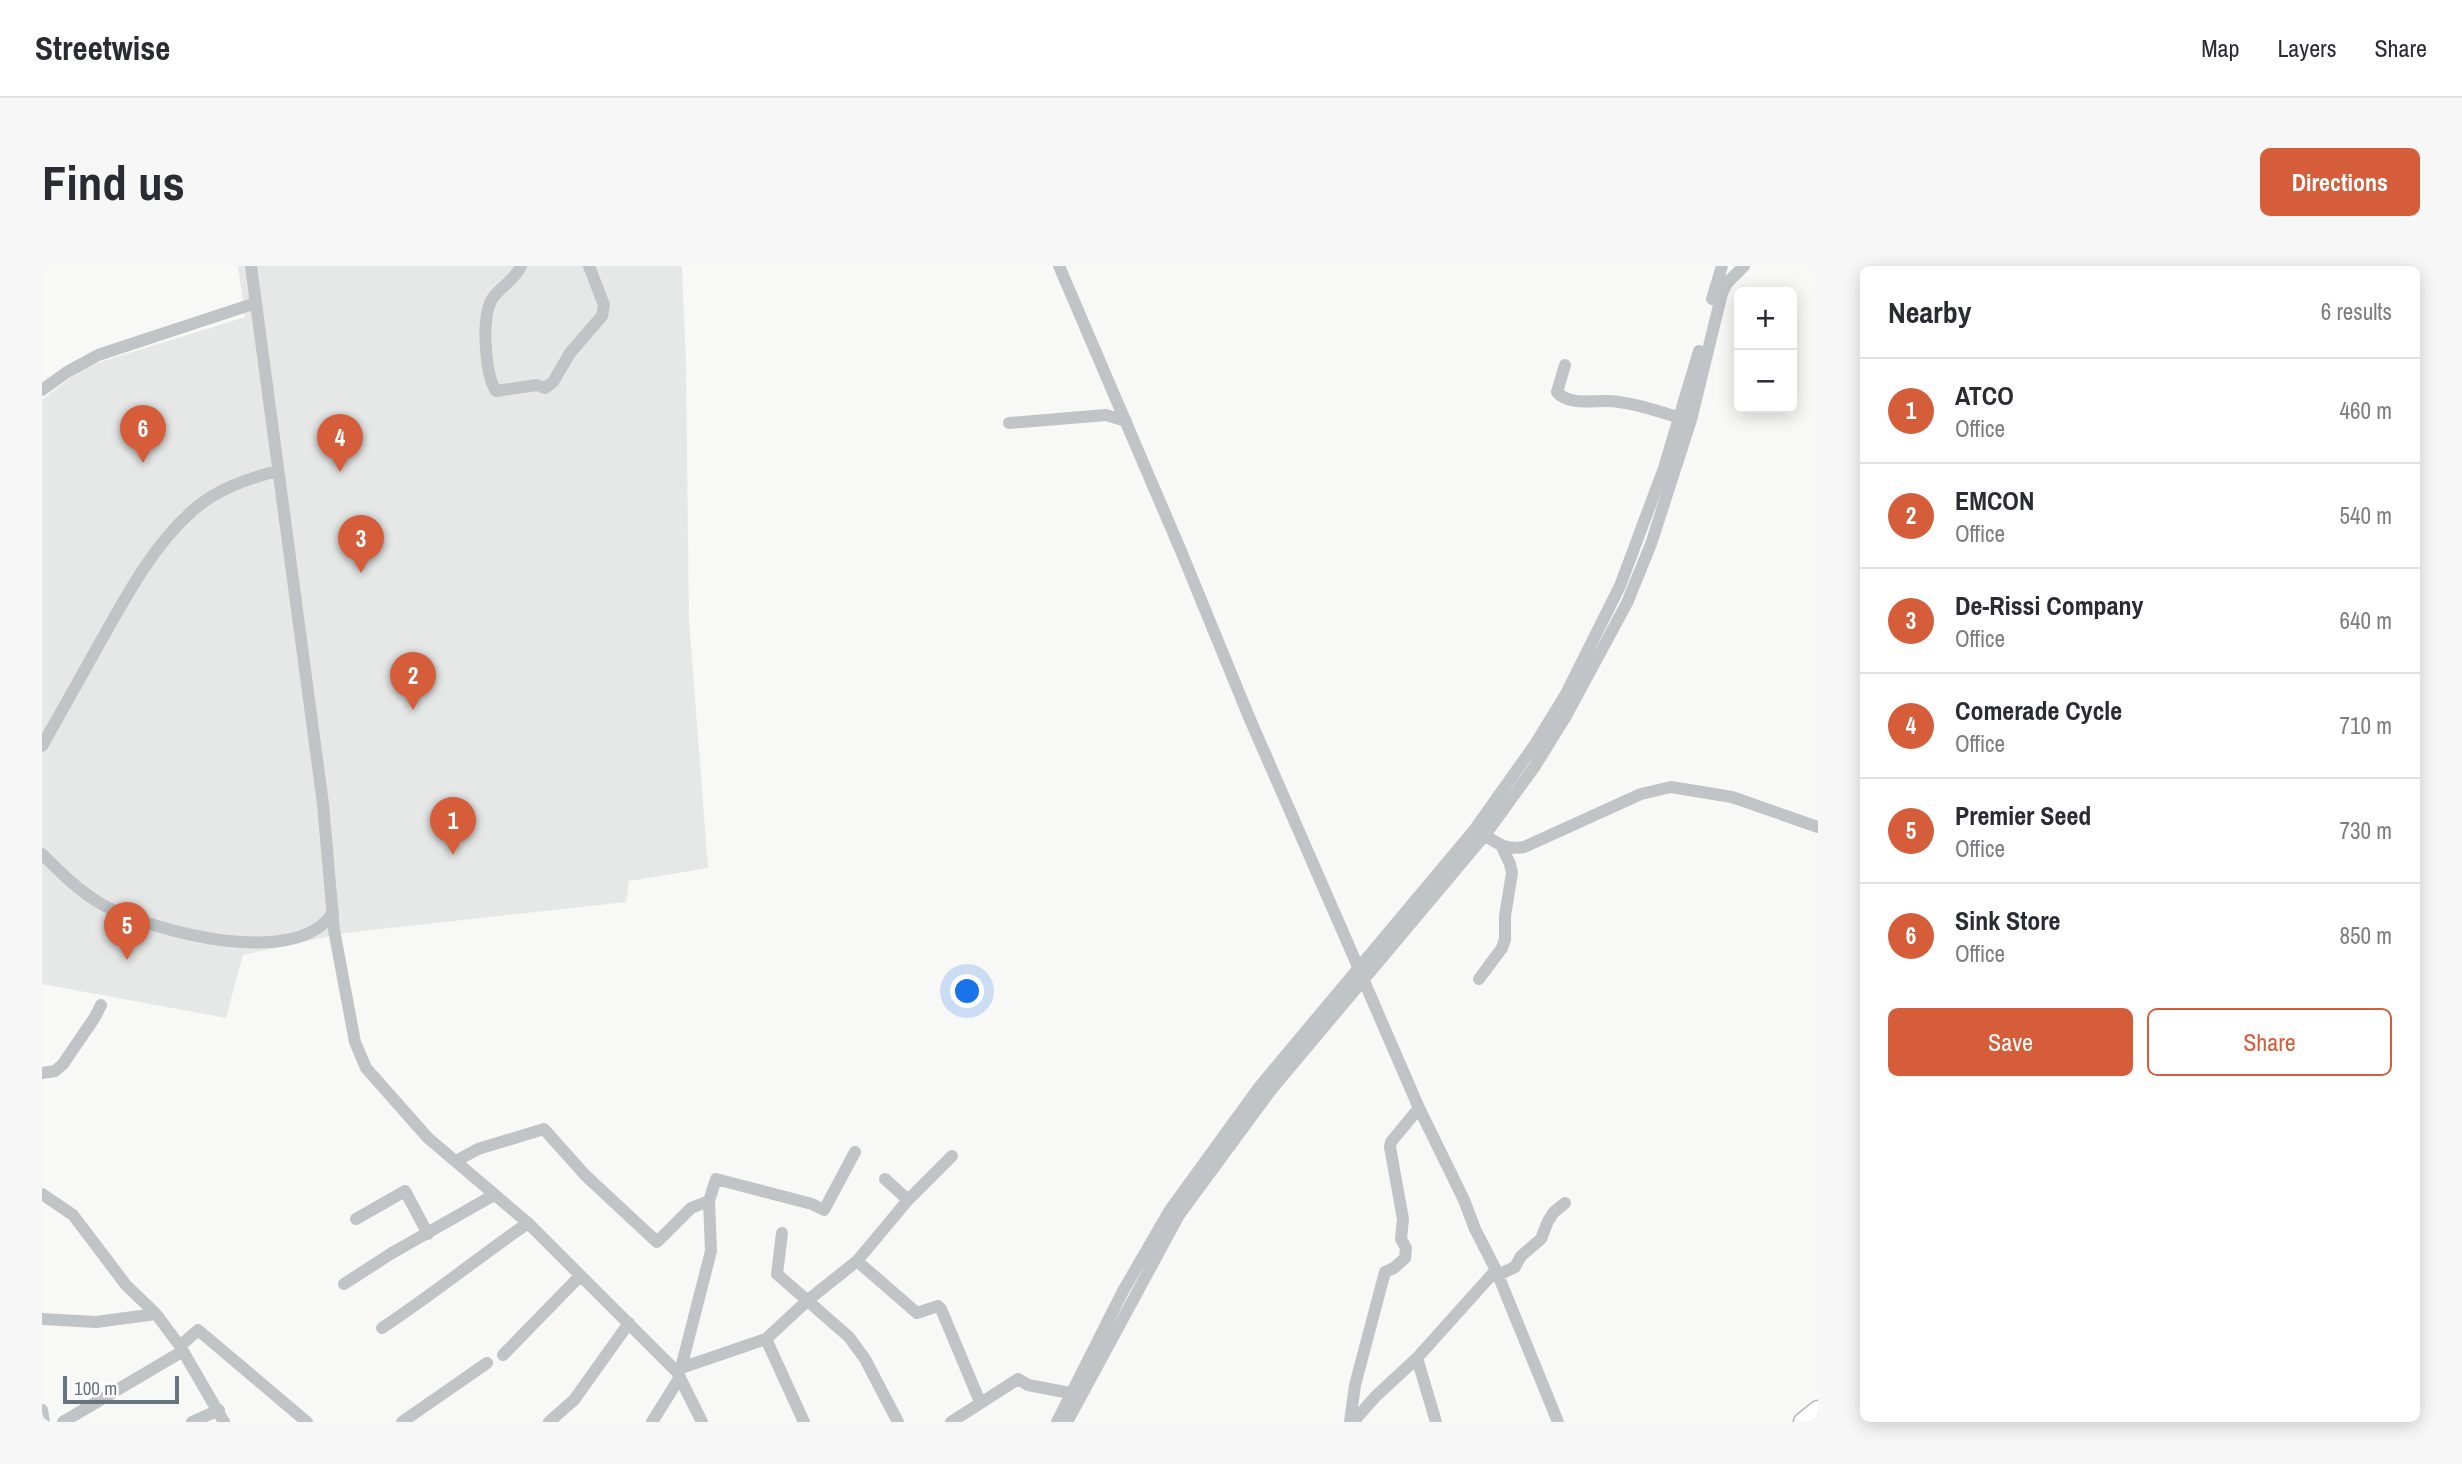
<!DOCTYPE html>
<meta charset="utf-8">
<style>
body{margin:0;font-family:"Archivo Narrow",sans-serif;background:#f7f7f7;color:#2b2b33}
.controls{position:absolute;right:21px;top:21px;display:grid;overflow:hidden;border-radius:10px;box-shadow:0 4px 18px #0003}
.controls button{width:63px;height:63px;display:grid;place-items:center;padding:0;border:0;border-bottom:2px solid #e1e1e2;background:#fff;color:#2b2b33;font:35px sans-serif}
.scale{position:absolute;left:21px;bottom:18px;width:116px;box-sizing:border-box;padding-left:7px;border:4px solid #66747f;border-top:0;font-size:19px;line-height:24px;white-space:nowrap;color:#66747f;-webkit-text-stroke:5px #fff;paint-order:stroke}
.you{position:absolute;left:926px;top:726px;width:24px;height:24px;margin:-18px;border:5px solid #fff;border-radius:50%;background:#1a73e8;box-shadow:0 0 0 10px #1a73e833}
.badge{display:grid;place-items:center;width:46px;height:46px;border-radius:50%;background:#d55d39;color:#fff;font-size:23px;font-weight:700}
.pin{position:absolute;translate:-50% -58px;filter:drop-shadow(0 2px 4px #0008)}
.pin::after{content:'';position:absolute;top:37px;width:24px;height:21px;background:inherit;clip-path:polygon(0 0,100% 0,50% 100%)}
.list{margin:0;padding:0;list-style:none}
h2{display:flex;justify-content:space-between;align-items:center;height:91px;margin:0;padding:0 28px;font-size:30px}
h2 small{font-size:23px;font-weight:400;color:#7c7c81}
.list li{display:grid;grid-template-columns:46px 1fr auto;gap:21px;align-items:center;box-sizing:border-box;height:105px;padding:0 28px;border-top:2px solid #e1e1e2}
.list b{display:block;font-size:26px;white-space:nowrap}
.list p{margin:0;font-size:23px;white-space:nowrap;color:#7c7c81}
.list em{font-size:23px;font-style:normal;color:#7c7c81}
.actions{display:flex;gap:14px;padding:21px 28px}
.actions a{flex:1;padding:16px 0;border:2px solid #d55d39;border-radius:10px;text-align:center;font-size:24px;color:#d55d39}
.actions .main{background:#d55d39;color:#fff}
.map{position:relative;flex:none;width:1776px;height:1156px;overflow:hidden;border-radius:10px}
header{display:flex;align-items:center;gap:42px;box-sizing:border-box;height:98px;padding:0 35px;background:#fff;border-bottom:2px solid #e1e1e2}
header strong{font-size:33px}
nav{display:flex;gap:38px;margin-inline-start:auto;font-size:24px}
.intro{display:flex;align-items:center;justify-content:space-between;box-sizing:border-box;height:168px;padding:0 42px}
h1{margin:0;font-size:49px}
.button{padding:18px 32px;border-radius:10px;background:#d55d39;color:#fff;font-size:24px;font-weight:700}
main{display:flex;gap:42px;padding:0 42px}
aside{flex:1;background:#fff;border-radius:10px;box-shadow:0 4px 18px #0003}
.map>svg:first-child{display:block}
.built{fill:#e6e7e7}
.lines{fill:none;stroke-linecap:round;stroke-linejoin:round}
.highway-casing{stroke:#b3b7ba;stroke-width:21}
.minor{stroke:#c0c4c7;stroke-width:12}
.highway{stroke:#fff;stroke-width:18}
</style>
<header>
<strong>Streetwise</strong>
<nav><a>Map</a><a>Layers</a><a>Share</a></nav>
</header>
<div class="intro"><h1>Find us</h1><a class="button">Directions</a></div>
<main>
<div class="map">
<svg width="1776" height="1156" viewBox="0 0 1776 1156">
<rect width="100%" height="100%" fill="#f8f8f6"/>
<path class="built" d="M196,0H640L644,100L647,354L666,602L587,615L584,636L302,667L201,689L184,752L0,718V134L42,101L203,51Z"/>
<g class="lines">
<g class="highway-casing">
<path id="highway" d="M1761,1156L1776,1144"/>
</g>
<path class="minor" d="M209,0L281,538L292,664L313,776L324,802L386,872L486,957L635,1106L660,1156
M479,0C473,14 458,21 450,33C439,52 443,108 454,125L495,119L503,122L511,116L528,87L560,50L562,39L547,0
M1017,0L1139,285L1207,451L1317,703
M1670,33L1680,0
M1523,99L1515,126C1527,140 1551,134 1568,135C1594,137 1621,147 1645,154
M0,124L25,106L56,89L214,37
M967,157L1064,149L1084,155
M0,480C20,444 40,408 60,373C85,329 111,280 149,246C173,224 204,213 235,205
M1443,569C1457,579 1465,584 1482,581L1599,528L1629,521L1690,531L1776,561
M0,588C19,607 38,626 61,639C110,665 256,705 291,646
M1437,713L1460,682L1463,673V650L1470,607L1468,598L1460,581
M1322,715L1377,842L1422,934L1433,963L1454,1004L1516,1156
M0,807L13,805L21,798L53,751L59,739
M414,895L436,883L502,863L543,909L615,976L649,942L667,935
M843,913L866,934
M0,928L31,949L84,1019L114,1048L138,1080L182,1156
M314,953L363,925L386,968
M740,967L735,1008L807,1071L823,1093L856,1156
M815,995L875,1047L896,1040L899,1043L938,1136
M1456,1009L1473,1001L1479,990L1499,973L1506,955L1512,946L1523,937
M302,1018L350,987L452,929
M0,1053L54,1056L114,1048
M340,1062C390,1029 437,991 486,957
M724,1073L762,1156
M138,1080L156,1064L265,1156
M461,1089L538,1010
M1375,1092L1394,1156
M639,1102L669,985L667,935L674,913L770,938L782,944L813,886
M636,1106L639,1102L724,1073L766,1034L815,995L866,934L910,890
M0,1144L2,1156
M21,1156L141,1085
M150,1156L177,1144
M360,1156L445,1097
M507,1156L532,1134L587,1057
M610,1156L638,1111
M909,1156L976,1113L986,1119L1028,1127
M1015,1156L1081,1025L1128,944L1218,820L1433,563L1494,477L1524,428L1578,320L1622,202L1657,85
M1025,1156L1137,949L1229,824L1443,569L1493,500L1524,450L1585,337L1609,278L1649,154L1680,27L1685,17L1702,0
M1308,1156L1313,1119L1343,1006L1352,1002L1363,992L1364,982L1359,973L1361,953L1348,881L1349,876L1377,842
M1311,1156L1334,1130L1375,1092L1454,1004"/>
<use href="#highway" class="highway"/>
</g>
</svg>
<div class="controls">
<button>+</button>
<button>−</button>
</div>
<div class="scale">100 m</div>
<div class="you"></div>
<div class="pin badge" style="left:411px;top:589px">1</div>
<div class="pin badge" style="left:371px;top:444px">2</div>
<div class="pin badge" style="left:319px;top:307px">3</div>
<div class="pin badge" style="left:298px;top:206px">4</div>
<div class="pin badge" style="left:85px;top:694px">5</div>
<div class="pin badge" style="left:101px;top:197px">6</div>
</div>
<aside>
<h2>Nearby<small>6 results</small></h2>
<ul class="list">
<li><span class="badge">1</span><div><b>ATCO</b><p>Office</p></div><em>460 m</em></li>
<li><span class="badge">2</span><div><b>EMCON</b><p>Office</p></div><em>540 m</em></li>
<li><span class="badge">3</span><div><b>De-Rissi Company</b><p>Office</p></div><em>640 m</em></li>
<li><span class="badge">4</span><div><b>Comerade Cycle</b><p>Office</p></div><em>710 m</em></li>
<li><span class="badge">5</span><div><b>Premier Seed</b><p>Office</p></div><em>730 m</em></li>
<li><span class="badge">6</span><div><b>Sink Store</b><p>Office</p></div><em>850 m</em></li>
</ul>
<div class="actions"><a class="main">Save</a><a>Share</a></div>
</aside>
</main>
